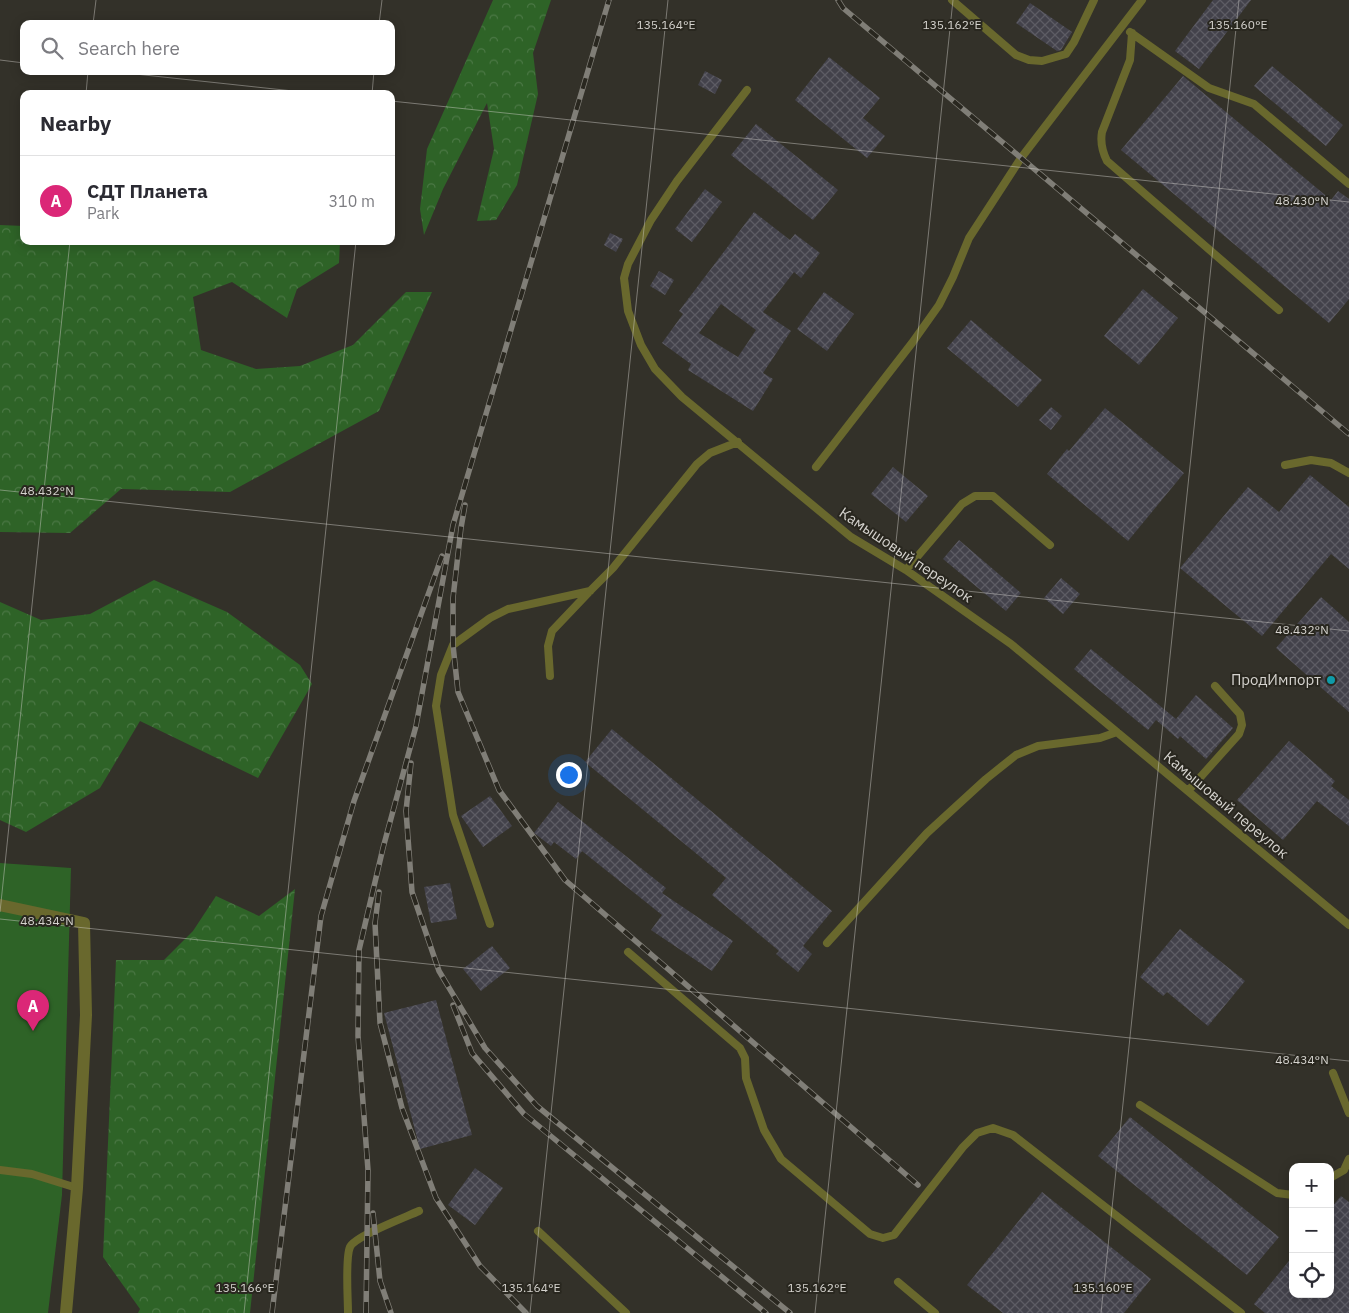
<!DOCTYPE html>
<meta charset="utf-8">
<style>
body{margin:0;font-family:"IBM Plex Sans",sans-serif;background:#f7f7f7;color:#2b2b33}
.controls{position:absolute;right:15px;bottom:15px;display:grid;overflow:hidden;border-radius:10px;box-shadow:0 2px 12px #0003}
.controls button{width:45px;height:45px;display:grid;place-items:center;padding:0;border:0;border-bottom:1px solid #e1e1e2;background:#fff;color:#2b2b33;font:25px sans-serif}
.you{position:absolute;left:568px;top:774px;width:18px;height:18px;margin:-12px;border:4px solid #fff;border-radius:50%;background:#1a73e8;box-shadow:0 0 0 8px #1a73e833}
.badge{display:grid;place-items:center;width:32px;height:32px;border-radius:50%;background:#db2777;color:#fff;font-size:16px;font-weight:700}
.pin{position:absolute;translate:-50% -41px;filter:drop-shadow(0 1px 2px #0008)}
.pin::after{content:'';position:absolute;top:26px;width:18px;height:15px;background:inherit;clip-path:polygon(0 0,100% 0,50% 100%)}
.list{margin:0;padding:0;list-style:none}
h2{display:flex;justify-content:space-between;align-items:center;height:65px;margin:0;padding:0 20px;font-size:21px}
h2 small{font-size:16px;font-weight:400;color:#7c7c81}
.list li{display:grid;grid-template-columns:32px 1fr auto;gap:15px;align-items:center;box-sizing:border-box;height:90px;padding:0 20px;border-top:1px solid #e1e1e2}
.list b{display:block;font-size:19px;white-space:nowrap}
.list p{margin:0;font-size:16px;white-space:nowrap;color:#7c7c81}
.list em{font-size:16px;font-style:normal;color:#7c7c81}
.icon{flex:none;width:28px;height:28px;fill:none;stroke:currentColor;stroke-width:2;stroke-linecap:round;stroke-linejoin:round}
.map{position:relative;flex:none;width:1349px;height:1313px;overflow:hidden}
.search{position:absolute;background:#fff;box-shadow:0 2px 12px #0003;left:20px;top:20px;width:375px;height:55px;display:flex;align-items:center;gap:12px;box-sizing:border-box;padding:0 18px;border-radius:10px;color:#7c7c81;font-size:19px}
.panel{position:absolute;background:#fff;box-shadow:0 2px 12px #0003;left:20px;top:90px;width:375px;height:155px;border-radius:10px}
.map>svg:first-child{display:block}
.forest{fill:url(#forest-crowns)}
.garden{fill:#2e6327}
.building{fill:url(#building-cross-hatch);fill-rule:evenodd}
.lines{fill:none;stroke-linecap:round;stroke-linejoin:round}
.lane{stroke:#69682d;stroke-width:8}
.street{stroke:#69682d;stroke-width:12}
.rail-casing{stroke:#807e77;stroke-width:5.5}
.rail{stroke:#29271f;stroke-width:4;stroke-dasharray:11;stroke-linecap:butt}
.ticks{fill:none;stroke:#d5d3ce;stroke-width:1;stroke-opacity:0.45}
.culture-dot{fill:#0f9aa8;stroke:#29271f;stroke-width:2}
.labels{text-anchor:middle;stroke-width:4;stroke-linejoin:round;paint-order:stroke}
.street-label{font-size:15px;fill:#d5d3ce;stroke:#29271f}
.poi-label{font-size:15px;fill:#d5d3ce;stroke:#29271f;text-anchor:end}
.ticks-label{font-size:12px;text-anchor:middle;fill:#d5d3ce;stroke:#29271f;stroke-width:4;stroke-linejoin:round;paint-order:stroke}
</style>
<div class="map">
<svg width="1349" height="1313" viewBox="0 0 1349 1313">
<defs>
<pattern id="forest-crowns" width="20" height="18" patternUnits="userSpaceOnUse" patternTransform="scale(1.25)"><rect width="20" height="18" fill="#2e6327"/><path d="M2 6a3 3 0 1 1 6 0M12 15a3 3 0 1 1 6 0" fill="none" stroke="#4b7845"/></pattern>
<pattern id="building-cross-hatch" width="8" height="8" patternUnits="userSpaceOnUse" patternTransform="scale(1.25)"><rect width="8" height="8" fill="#43424b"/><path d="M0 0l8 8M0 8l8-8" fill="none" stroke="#5d5c64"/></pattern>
</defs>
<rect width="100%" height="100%" fill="#333129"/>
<path class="forest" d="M493,0H551L533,53L538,94L517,185L496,220L477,221L494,149L487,103L443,189L424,235L420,209L427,149Z
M0,225L24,226V241H340L339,263L297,289L287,318L232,282L193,297L201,350L256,369L300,366L353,345L406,292H432L379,411L230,492L121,489L70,533L0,532Z
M154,580L227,612L300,665L312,684L258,778L140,721L100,788L26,832L0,820V602L41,620L90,614Z
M295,889L250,1313H138L140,1309L103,1257L116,960H164L193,931L216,896L259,916Z"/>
<path class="garden" d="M0,863L71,868L62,1195L48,1313H0Z"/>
<path class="building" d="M1213,0H1251L1199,69L1175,51Z
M1030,3L1072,32L1061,50L1057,51L1016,23Z
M829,57L880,98L863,118L885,136L867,158L795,100Z
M1272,66L1343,125L1326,146L1254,86Z
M705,71L722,80L715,94L698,85Z
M1183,76L1331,200L1338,191L1349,199V299L1329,323L1121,150Z
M756,124L838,190L813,220L731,155Z
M705,189L722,202L692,242L675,229Z
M754,212L790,240L795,234L820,253L801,278L794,272L763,312L791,331L763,373L773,379L753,411L688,370L691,364L662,343L683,314L679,311ZM721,304L756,330L738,357L699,333Z
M610,233L623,239L616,252L604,245Z
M659,271L674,280L665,295L650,286Z
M1143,289L1178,318L1139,365L1104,336Z
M824,292L854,314L827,351L797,329Z
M971,320L1042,380L1018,407L947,348Z
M1051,407L1062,416L1051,430L1039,420Z
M1105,408L1184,473L1128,541L1047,474L1067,449L1069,451Z
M893,467L928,496L906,522L871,494Z
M1310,475L1349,507V569L1331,554L1262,636L1180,568L1248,487L1279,512Z
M959,540L1021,593L1006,611L943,559Z
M1061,578L1080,594L1063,614L1044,598Z
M1321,597L1349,622V712L1276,648Z
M1091,649L1176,719L1196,695L1233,728L1206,759L1180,736L1178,739L1156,720L1148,730L1074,669Z
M612,729L832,911L803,946L812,954L798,972L776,954L779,951L712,895L726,878L585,762Z
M1289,741L1335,781L1331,786L1349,800V826L1317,801L1283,840L1237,800Z
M490,796L512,826L483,847L461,816Z
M558,802L666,888L662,893L733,941L712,971L651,930L662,915L582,851L576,859L554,842L551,846L534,833Z
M450,883L457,919L431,923L424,887Z
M1180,929L1245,981L1208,1026L1167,992L1163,996L1140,977Z
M492,946L510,968L481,991L463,969Z
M436,1000L472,1135L420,1149L384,1013Z
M1130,1117L1279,1237L1247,1275L1098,1156Z
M475,1168L503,1188L475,1225L448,1205Z
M1042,1192L1151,1279L1124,1313H1003L967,1285Z
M1341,1196L1349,1202V1313H1265L1254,1304L1293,1256V1294H1330V1209Z"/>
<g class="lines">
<path class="lane" d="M952,0L1016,55L1029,60L1042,61L1066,54L1074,42L1094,0
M1130,32L1209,88L1254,104L1349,184
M1132,33L1130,60L1102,132C1100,143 1102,151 1107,161L1279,310
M747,90L677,181L651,220L628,264L624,278L628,311L641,345L655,369L682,397L851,537L906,570L1011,644L1349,925
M1285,465L1311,460L1331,463L1349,473
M816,467L912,343L939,305L953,277L969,238L1021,158L1142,0
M906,570L962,504L975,496H993L1050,545
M550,676L548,646L552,631L590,591L613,568L697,464L710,453L738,442
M1188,791L1239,734L1242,725L1240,714L1215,686
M490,924L453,815L436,706L441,675L453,645L490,618L508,609L590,591
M827,943L927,833L986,779L1016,755L1038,746L1100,738L1117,732
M628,952L740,1048L745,1058L746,1078L764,1130L781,1159L870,1234L883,1238L894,1235L963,1147L977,1133L993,1128L1013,1135L1241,1313
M1333,1073L1349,1113
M1140,1105L1277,1193L1293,1195
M0,1170L32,1174L77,1188
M1330,1178L1344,1170L1349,1159
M538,1231L626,1313
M898,1282L935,1313
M348,1313C348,1298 345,1258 350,1247C355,1236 406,1217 419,1211"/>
<path class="street" d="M0,905L84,923L86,1015L77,1188L66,1313"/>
<g class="rail-casing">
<path id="rail" d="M838,0L843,8L1349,434
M465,505L461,528L453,598V645L458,692L499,790L565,880L918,1185
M411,763L406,811L412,892L439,971L485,1048L537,1106L790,1313
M379,892L375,923L380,1023L402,1108L436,1198L480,1266L526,1313
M453,1005L472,1053L524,1114L766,1313
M373,1213L380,1281L391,1313
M272,1313L321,916L354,801L442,556
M366,1313L368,1170L358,1036L359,950L383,848L416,726L453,525L609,0"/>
</g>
<use href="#rail" class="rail"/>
</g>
<path class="ticks" d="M93,24L96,0M379,24L382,0M0,60L24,63M107,71L321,94M86,94L88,71M372,94L374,71M391,101L1349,202M0,490L1349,631M0,912L70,241M0,919L1349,1061M244,1313L356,241M530,1313L668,0M815,1313L953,0M1101,1313L1239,0"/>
<circle class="culture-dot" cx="1331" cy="680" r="5"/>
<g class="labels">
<g class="street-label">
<text transform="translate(906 555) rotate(34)" y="5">Камышовый переулок</text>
<text transform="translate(1226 805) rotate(40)" y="5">Камышовый переулок</text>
</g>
<g class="poi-label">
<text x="1321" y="685">ПродИмпорт</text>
</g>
</g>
<g class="ticks-label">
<text x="666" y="29">135.164°E</text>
<text x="952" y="29">135.162°E</text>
<text x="1238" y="29">135.160°E</text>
<text x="1302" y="205">48.430°N</text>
<text x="47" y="495">48.432°N</text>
<text x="1302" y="634">48.432°N</text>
<text x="47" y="925">48.434°N</text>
<text x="1302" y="1064">48.434°N</text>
<text x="245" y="1292">135.166°E</text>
<text x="531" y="1292">135.164°E</text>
<text x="817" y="1292">135.162°E</text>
<text x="1103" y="1292">135.160°E</text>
</g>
</svg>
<div class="controls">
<button>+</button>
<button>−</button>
<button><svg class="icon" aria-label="locate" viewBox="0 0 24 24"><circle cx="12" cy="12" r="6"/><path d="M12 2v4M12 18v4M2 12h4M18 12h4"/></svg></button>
</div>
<div class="you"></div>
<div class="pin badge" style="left:33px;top:1031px">A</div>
<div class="search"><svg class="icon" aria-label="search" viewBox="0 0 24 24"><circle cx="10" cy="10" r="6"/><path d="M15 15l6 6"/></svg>Search here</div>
<section class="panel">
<h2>Nearby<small></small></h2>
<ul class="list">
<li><span class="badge">A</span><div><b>СДТ Планета</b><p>Park</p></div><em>310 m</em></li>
</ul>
</section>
</div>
